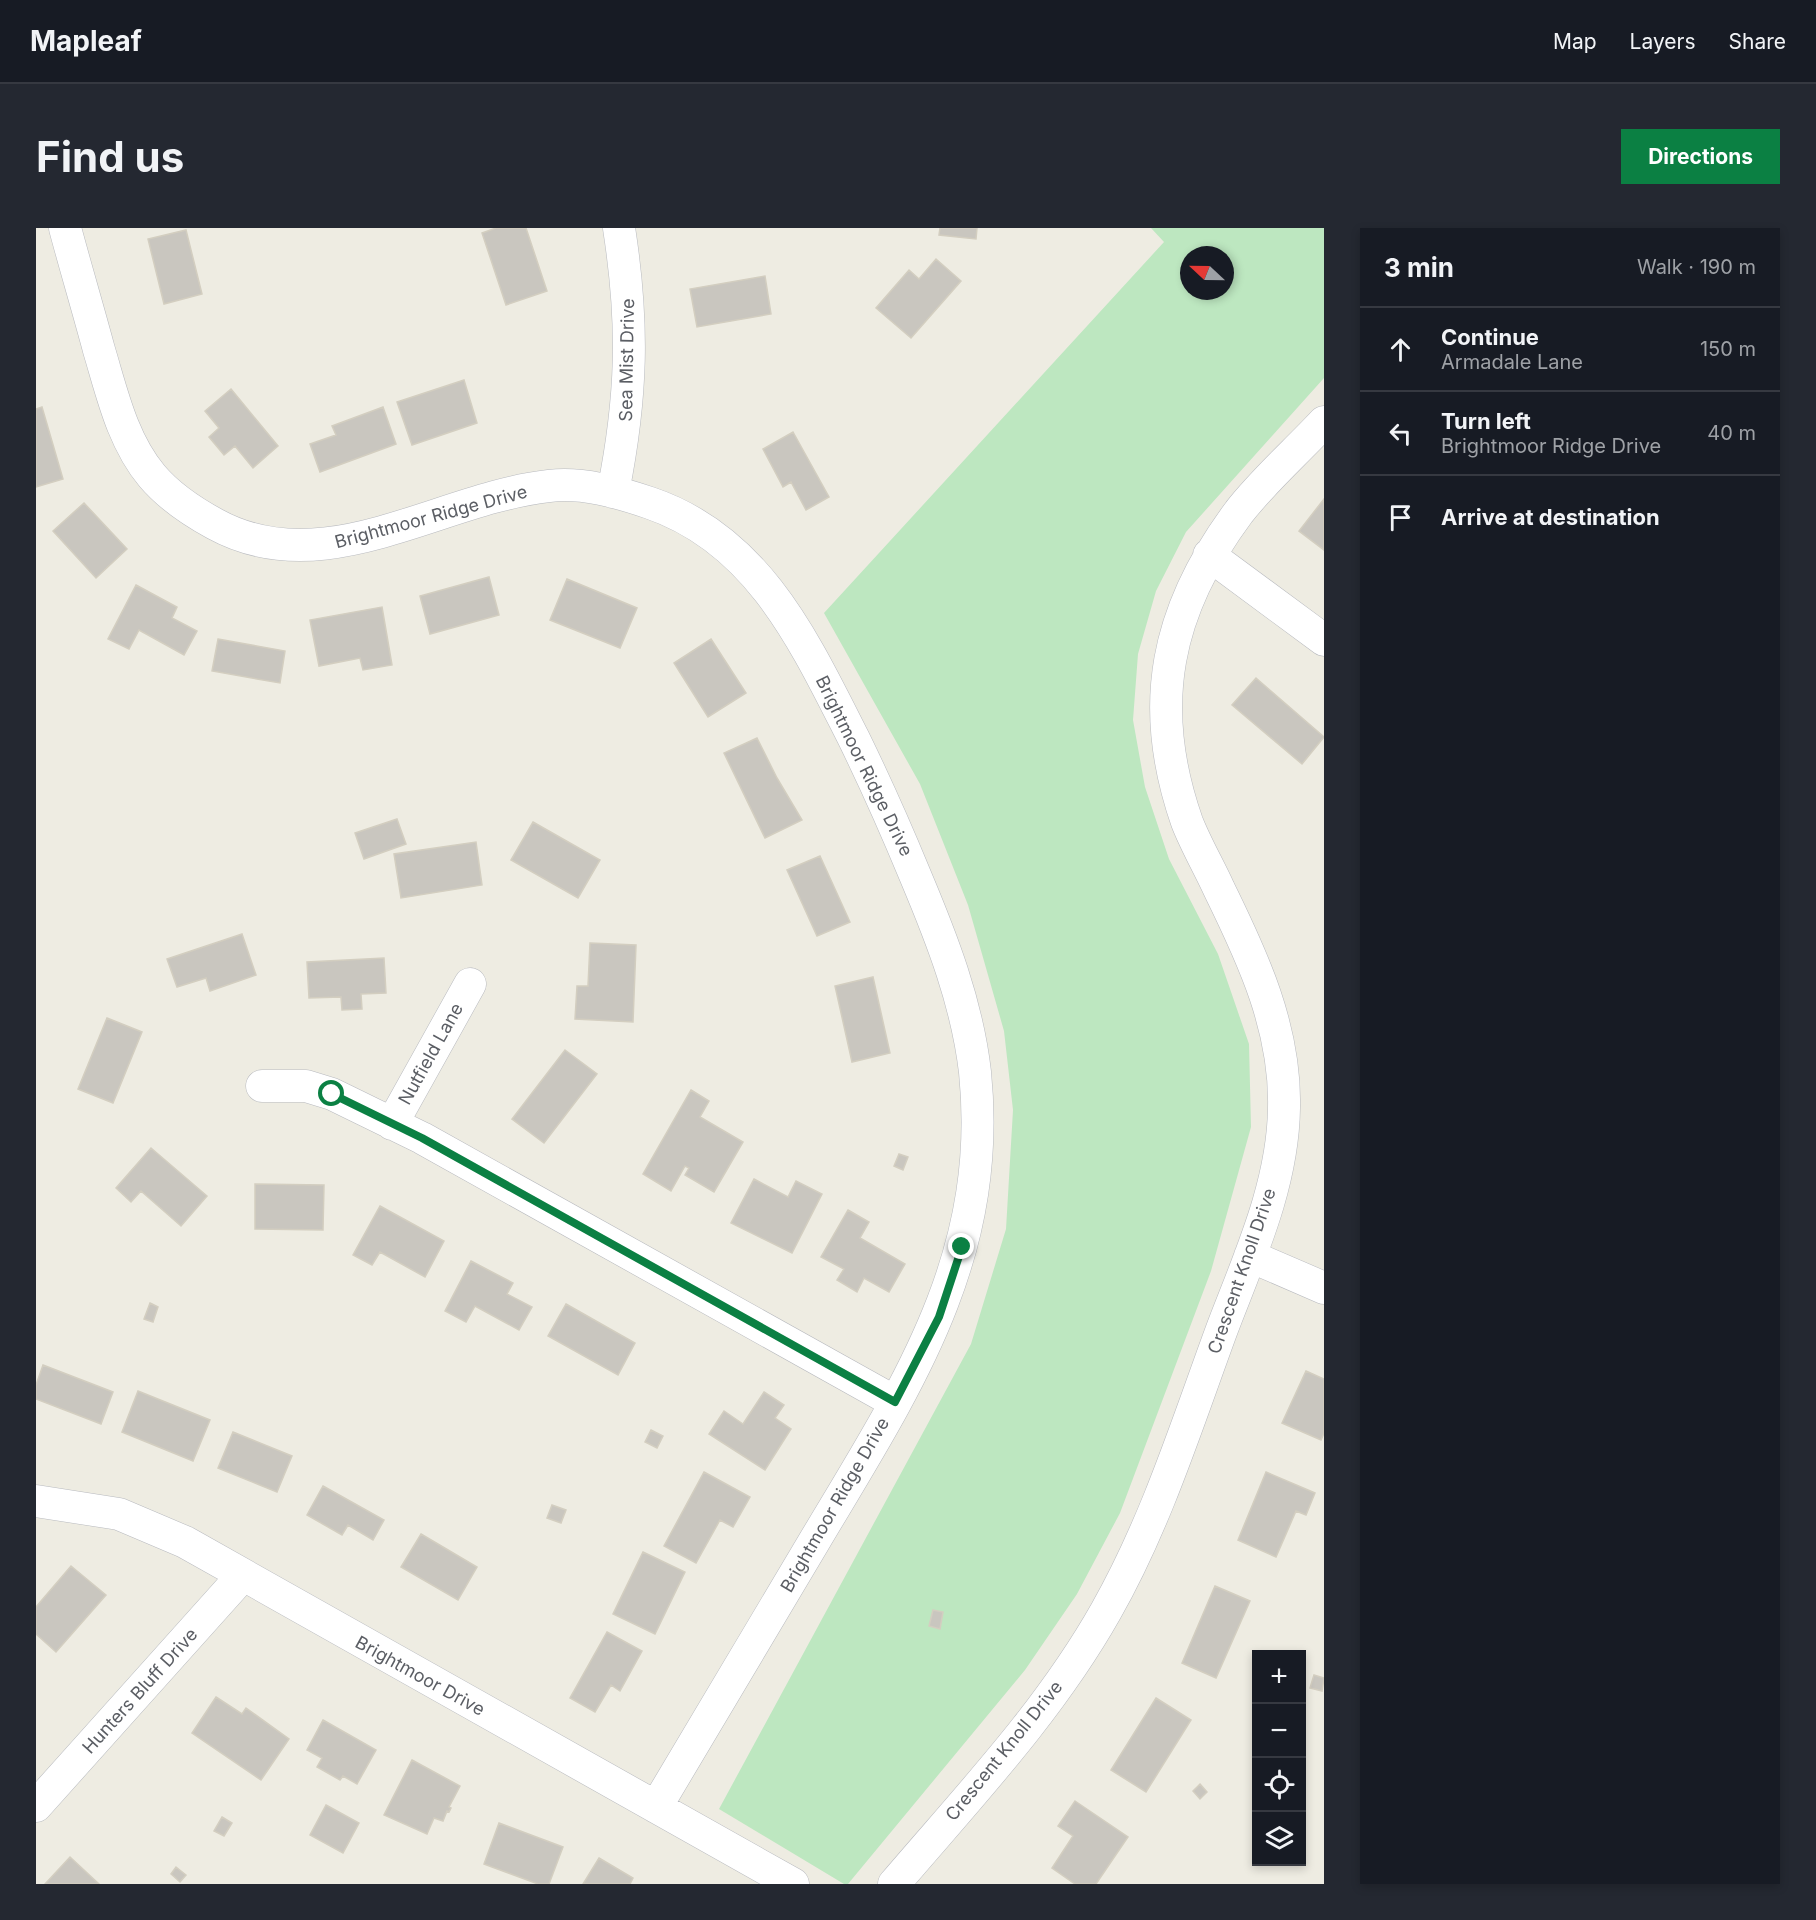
<!DOCTYPE html>
<meta charset="utf-8">
<style>
body{margin:0;font-family:Inter,sans-serif;background:#242831;color:#f1f3f6}
.controls{position:absolute;right:18px;bottom:18px;display:grid;overflow:hidden;border-radius:0px;box-shadow:0 3px 9px #0003}
.controls button{width:54px;height:54px;display:grid;place-items:center;padding:0;border:0;border-bottom:2px solid #363941;background:#171b24;color:#f1f3f6;font:30px sans-serif}
.compass{position:absolute;left:1144px;top:18px;width:54px;height:54px;border-radius:50%;background:#171b24;box-shadow:0 3px 9px #0003;rotate:292deg}
.stop{position:absolute;width:18px;height:18px;margin:-14px;border:4px solid #0b8043;border-radius:50%;background:#fff}
.stop.end{background:#0b8043;border-color:#fff;box-shadow:0 2px 6px #0008}
.list{margin:0;padding:0;list-style:none}
h2{display:flex;justify-content:space-between;align-items:center;height:78px;margin:0;padding:0 24px;font-size:26px}
h2 small{font-size:20px;font-weight:400;color:#9ea1a6}
.list li{display:grid;grid-template-columns:39px 1fr auto;gap:18px;align-items:center;box-sizing:border-box;height:84px;padding:0 24px;border-top:2px solid #363941}
.list b{display:block;font-size:22px;white-space:nowrap}
.list p{margin:0;font-size:20px;white-space:nowrap;color:#9ea1a6}
.list em{font-size:20px;font-style:normal;color:#9ea1a6}
.icon{flex:none;width:33px;height:33px;fill:none;stroke:currentColor;stroke-width:2;stroke-linecap:round;stroke-linejoin:round}
.map{position:relative;flex:none;width:1288px;height:1656px;overflow:hidden;border-radius:0px}
header{display:flex;align-items:center;gap:36px;box-sizing:border-box;height:84px;padding:0 30px;background:#171b24;border-bottom:2px solid #363941}
header strong{font-size:28px}
nav{display:flex;gap:33px;margin-inline-start:auto;font-size:21px}
.intro{display:flex;align-items:center;justify-content:space-between;box-sizing:border-box;height:144px;padding:0 36px}
h1{margin:0;font-size:42px}
.button{padding:15px 27px;border-radius:0px;background:#0b8043;color:#fff;font-size:21px;font-weight:700}
main{display:flex;gap:36px;padding:0 36px}
aside{flex:1;background:#171b24;border-radius:0px;box-shadow:0 3px 9px #0003}
.map>svg:first-child{display:block}
.green{fill:#bde7c0;fill-rule:evenodd}
.building{fill:#c9c6bf;stroke:#d3cec0;stroke-width:1.5}
.lines{fill:none;stroke-linecap:round;stroke-linejoin:round}
.street-casing{stroke:#b8babf;stroke-width:33}
.street{stroke:#fff;stroke-width:32}
.route{stroke:#0b8043;stroke-width:8}
.labels{text-anchor:middle;stroke-width:5;stroke-linejoin:round;paint-order:stroke}
.street-label{font-size:18px;fill:#5b5e64;stroke:#fff}
</style>
<header>
<strong>Mapleaf</strong>
<nav><a>Map</a><a>Layers</a><a>Share</a></nav>
</header>
<div class="intro"><h1>Find us</h1><a class="button">Directions</a></div>
<main>
<div class="map">
<svg width="1288" height="1656" viewBox="0 0 1288 1656">
<rect width="100%" height="100%" fill="#eeece2"/>
<path class="green" d="M1115,0H1288V150L1150,304L1120,363L1102,426L1097,492L1109,559L1133,631L1182,726L1213,816L1215,899L1175,1043L1084,1285L1041,1366L989,1442L812,1656H808L683,1581L935,1116L970,1001L977,882L968,803L932,677L884,556L788,385L1128,14ZM1153,27H1189V63H1153Z"/>
<path class="building" d="M460,0H490L511,63L470,77L446,5Z
M904,0H941L940,11L903,7Z
M150,2L166,66L128,76L112,11Z
M900,31L925,53L875,110L840,80L873,42L883,51Z
M729,48L735,86L661,99L654,61Z
M428,152L441,195L376,217L361,174Z
M195,161L242,218L217,240L199,218L188,227L173,209L183,200L169,183Z
M6,179L27,251L0,259V181Z
M347,179L360,216L284,244L274,216L300,207L296,198Z
M757,204L793,269L770,282L755,254L747,259L727,221Z
M1288,271V322L1263,303Z
M48,275L91,321L60,350L17,303Z
M453,349L463,387L394,406L384,368Z
M531,351L601,380L584,420L514,392Z
M100,357L141,379L136,390L161,403L148,427L103,402L93,421L72,411Z
M346,379L356,437L327,442L324,430L283,438L274,392Z
M182,411L249,423L244,455L176,443Z
M675,411L710,465L672,489L638,435Z
M1220,450L1288,509L1266,536L1196,477Z
M721,510L741,550L766,592L729,610L688,525Z
M361,591L370,616L328,631L319,605Z
M497,594L564,632L542,670L475,632Z
M440,614L446,657L365,670L358,626Z
M784,628L814,694L781,708L751,642Z
M206,706L220,747L174,763L170,750L141,759L131,731Z
M554,715L600,717L597,794L539,791L541,758H552Z
M348,730L350,765L325,766L326,781L306,782L305,769L273,770L271,734Z
M837,749L854,825L816,834L799,758Z
M71,790L106,804L77,875L42,861Z
M529,822L561,846L508,915L476,891Z
M655,862L673,873L664,889L707,914L678,964L649,947L653,940L649,938L635,963L607,946Z
M115,920L171,968L145,998L105,963L95,974L80,960Z
M863,926L872,929L867,942L858,938Z
M718,951L752,969L760,953L786,966L756,1025L695,995Z
M219,956L288,957L287,1002L219,1001Z
M344,978L408,1013L389,1049L344,1024L336,1037L317,1027Z
M812,982L833,994L824,1010L869,1036L853,1064L828,1050L821,1064L801,1052L808,1041L785,1029Z
M435,1033L477,1055L471,1066L496,1079L483,1102L439,1078L430,1094L409,1083Z
M114,1075L122,1079L117,1094L108,1091Z
M530,1076L599,1115L582,1147L512,1108Z
M7,1137L77,1164L65,1196L0,1171V1157Z
M1270,1143L1288,1151V1205L1285,1212L1246,1195Z
M102,1163L174,1192L157,1233L86,1204Z
M728,1164L748,1177L739,1190L755,1201L729,1242L673,1206L688,1183L707,1196Z
M615,1202L627,1208L621,1220L609,1214Z
M197,1204L256,1228L241,1264L182,1240Z
M668,1244L714,1269L697,1299L684,1292L660,1335L628,1318Z
M1230,1244L1279,1265L1270,1287L1260,1283L1240,1329L1202,1312Z
M287,1258L348,1292L337,1312L312,1297L306,1307L271,1287Z
M516,1277L530,1282L525,1295L511,1290Z
M385,1306L441,1339L422,1372L365,1339Z
M607,1324L649,1344L619,1406L577,1386Z
M35,1338L70,1367L20,1424L0,1406V1379Z
M1179,1358L1214,1373L1180,1450L1146,1435Z
M897,1382L907,1384L904,1401L893,1398Z
M571,1404L606,1423L584,1463L575,1457L559,1484L534,1470Z
M1278,1447L1288,1450L1286,1463L1274,1460Z
M180,1469L206,1486L210,1480L253,1511L225,1552L156,1505Z
M1120,1470L1155,1492L1110,1564L1075,1542Z
M287,1492L340,1522L321,1556L307,1548L304,1552L281,1539L286,1530L271,1522Z
M376,1532L424,1558L413,1579L415,1580L413,1584L411,1583L407,1593L398,1590L391,1606L348,1587Z
M1164,1556L1171,1564L1164,1571L1157,1563Z
M1039,1573L1092,1609L1060,1656H1039L1016,1640L1037,1608L1022,1598Z
M290,1577L323,1595L307,1625L274,1607Z
M186,1589L196,1595L188,1608L178,1603Z
M463,1595L527,1619L513,1656H502L448,1636Z
M34,1629L63,1656H9Z
M563,1630L597,1650L594,1656H547Z
M140,1639L150,1647L144,1654L135,1646Z"/>
<g class="lines">
<g class="street-casing">
<path id="street" d="M29,0C40,41 52,81 63,122C76,165 86,212 116,248C132,267 157,284 179,296C288,356 403,270 513,258C546,254 582,264 614,275C723,312 769,415 818,511C840,556 860,601 879,647C906,711 931,775 939,844C958,1030 869,1161 779,1312C726,1401 673,1490 620,1579
M577,264C596,169 598,96 583,0
M1173,327L1288,412
M226,858H270L296,866L386,910L859,1174
M356,896L434,756
M1214,1028L1288,1060
M0,1273L83,1286L149,1314L757,1656
M0,1578L207,1347
M858,1656C933,1568 1013,1484 1070,1383C1120,1295 1151,1196 1186,1101C1213,1030 1247,957 1248,880C1250,801 1217,730 1183,661C1173,639 1160,617 1151,594C1110,477 1130,382 1203,284C1228,252 1260,224 1288,194"/>
</g>
<use href="#street" class="street"/>
</g>
<g class="lines">
<path class="route" d="M296,866L386,910L859,1174L903,1089L926,1019"/>
</g>
<g class="labels">
<g class="street-label">
<text transform="translate(591 132) rotate(-89)" y="6">Sea Mist Drive</text>
<text transform="translate(395 289) rotate(-15)" y="6">Brightmoor Ridge Drive</text>
<text transform="translate(828 538) rotate(64)" y="6">Brightmoor Ridge Drive</text>
<text transform="translate(395 826) rotate(-61)" y="6">Nutfield Lane</text>
<text transform="translate(1206 1043) rotate(-71)" y="6">Crescent Knoll Drive</text>
<text transform="translate(799 1277) rotate(-60)" y="6">Brightmoor Ridge Drive</text>
<text transform="translate(384 1448) rotate(29)" y="6">Brightmoor Drive</text>
<text transform="translate(104 1463) rotate(-48)" y="6">Hunters Bluff Drive</text>
<text transform="translate(968 1523) rotate(-51)" y="6">Crescent Knoll Drive</text>
</g>
</g>
</svg>
<div class="controls">
<button>+</button>
<button>−</button>
<button><svg class="icon" aria-label="locate" viewBox="0 0 24 24"><circle cx="12" cy="12" r="6"/><path d="M12 2v4M12 18v4M2 12h4M18 12h4"/></svg></button>
<button><svg class="icon" aria-label="layers" viewBox="0 0 24 24"><path d="M12 4l9 5-9 5-9-5zM3 14l9 5 9-5"/></svg></button>
</div>
<svg class="compass" viewBox="-18 -18 36 36"><path d="M0-13l5 13h-10z" fill="#e53935"/><path d="M0 13l5-13h-10z" fill="#9ea1a6"/></svg>
<div class="stop" style="left:296px;top:866px"></div>
<div class="stop end" style="left:926px;top:1019px"></div>
</div>
<aside>
<h2>3 min<small>Walk · 190 m</small></h2>
<ul class="list">
<li><svg class="icon" aria-label="ahead" viewBox="0 0 24 24"><path d="M12 20V5M6 11l6-6 6 6"/></svg><div><b>Continue</b><p>Armadale Lane</p></div><em>150 m</em></li>
<li><svg class="icon" aria-label="left" viewBox="0 0 24 24"><path d="M17 20v-9H6M10 6l-5 5 5 5"/></svg><div><b>Turn left</b><p>Brightmoor Ridge Drive</p></div><em>40 m</em></li>
<li><svg class="icon" aria-label="arrive" viewBox="0 0 24 24"><path d="M6 21V4h12l-3 4 3 4H6"/></svg><div><b>Arrive at destination</b></div></li>
</ul>
</aside>
</main>
